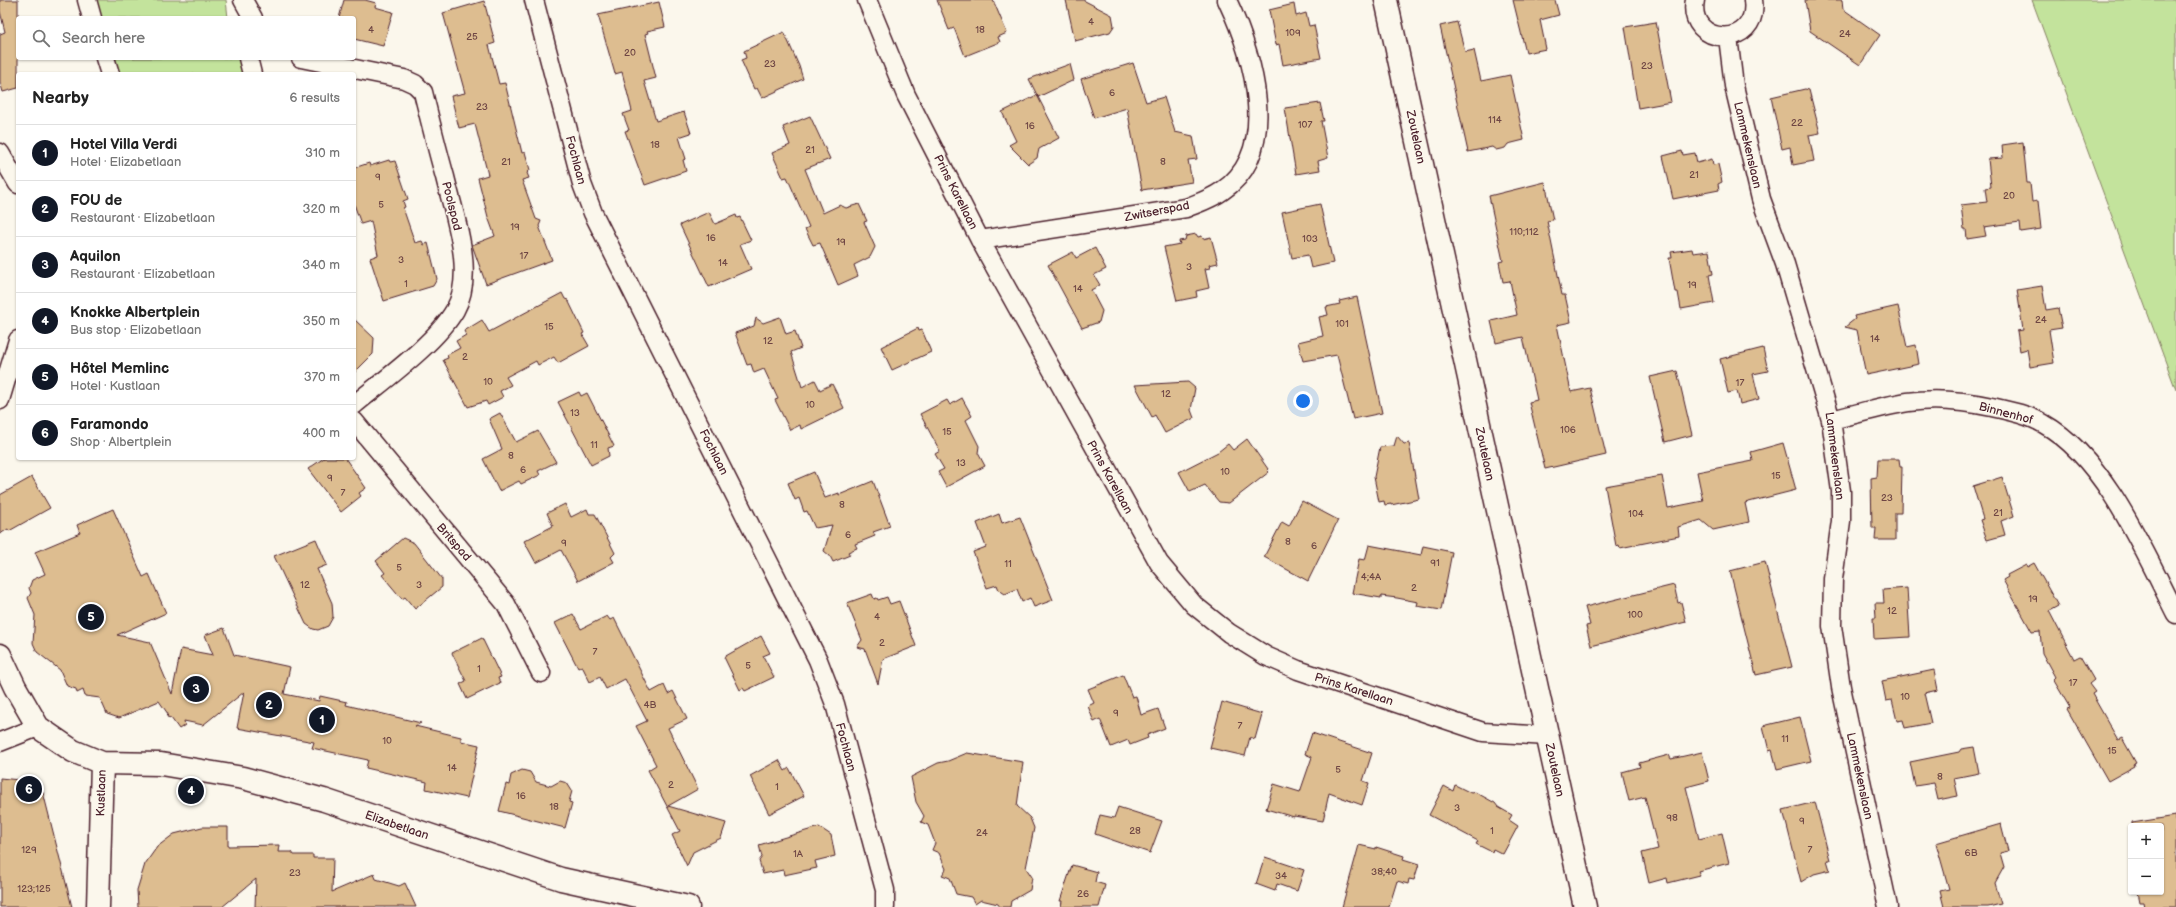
<!DOCTYPE html>
<meta charset="utf-8">
<style>
body{margin:0;font-family:"Balsamiq Sans",sans-serif;background:#f6f6f6;color:#222}
.controls{position:absolute;right:12px;bottom:12px;display:grid;overflow:hidden;border-radius:4px;box-shadow:0 1px 3px #0004}
.controls button{width:36px;height:36px;display:grid;place-items:center;padding:0;border:0;border-bottom:1px solid #e0e0e0;background:#fff;color:#222;font:20px sans-serif}
.you{position:absolute;left:1303px;top:401px;width:14px;height:14px;margin:-10px;border:3px solid #fff;border-radius:50%;background:#1a73e8;box-shadow:0 0 0 6px #1a73e833}
.badge{display:grid;place-items:center;width:26px;height:26px;border-radius:50%;background:#111827;color:#fff;font-size:13px;font-weight:700}
.pin{position:absolute;translate:-50% -50%;border:2px solid #fff;box-shadow:0 1px 4px #0006}
.list{margin:0;padding:0;list-style:none}
h2{display:flex;justify-content:space-between;align-items:center;height:52px;margin:0;padding:0 16px;font-size:17px}
h2 small{font-size:13px;font-weight:400;color:#767676}
.list li{display:grid;grid-template-columns:26px 1fr auto;gap:12px;align-items:center;box-sizing:border-box;height:56px;padding:0 16px;border-top:1px solid #e0e0e0}
.list b{display:block;font-size:15px;white-space:nowrap}
.list p{margin:0;font-size:13px;white-space:nowrap;color:#767676}
.list em{font-size:13px;font-style:normal;color:#767676}
.icon{flex:none;width:22px;height:22px;fill:none;stroke:currentColor;stroke-width:2;stroke-linecap:round;stroke-linejoin:round}
.map{position:relative;flex:none;width:2176px;height:907px;overflow:hidden}
.search{position:absolute;background:#fff;box-shadow:0 1px 3px #0004;left:16px;top:16px;width:340px;height:44px;display:flex;align-items:center;gap:10px;box-sizing:border-box;padding:0 14px;border-radius:4px;color:#767676;font-size:15px}
.panel{position:absolute;background:#fff;box-shadow:0 1px 3px #0004;left:16px;top:72px;width:340px;height:388px;border-radius:4px}
.map>svg:first-child{display:block}
.green{fill:#c3e39c;stroke:#868164}
.building{fill:#ddbd90;stroke:#4a1f2b}
.lines{fill:none;stroke-linecap:round;stroke-linejoin:round}
.street-casing{stroke:#4a1f2b;stroke-width:21}
.secondary-casing{stroke:#4a1f2b;stroke-width:25}
.street{stroke:#fbf7ec;stroke-width:18}
.secondary{stroke:#fbf7ec;stroke-width:22}
.labels{text-anchor:middle;stroke-width:3;stroke-linejoin:round;paint-order:stroke}
.number-label{font-size:10px;fill:#6f4644}
.street-label{font-size:12px;fill:#4a1f2b;stroke:#fbf7ec}
</style>
<div class="map">
<svg width="2176" height="907" viewBox="0 0 2176 907">
<rect width="100%" height="100%" fill="#fbf7ec"/>
<filter id="ink" filterUnits="userSpaceOnUse"><feTurbulence type="fractalNoise" baseFrequency=".025" numOctaves="2"/><feDisplacementMap in="SourceGraphic" scale="8" xChannelSelector="R" yChannelSelector="G"/><feConvolveMatrix kernelMatrix="1 2 1 2 8 2 1 2 1" color-interpolation-filters="sRGB"/></filter>
<g filter="url(#ink)">
<path class="green" d="M95,0H226L228,18H100Z
M2032,0H2176V390Z
M113,58H239L244,74H118Z"/>
<path class="building" d="M0,0H18V88L3,92L0,82V34L5,32L0,11Z
M344,0H365L376,3L375,7L393,12L383,46L354,39V18H339Z
M937,0H993L1007,33L998,37L1000,42L965,56L954,28L949,30Z
M1066,0H1083L1112,15L1114,26L1110,32L1075,41Z
M1513,0H1555L1559,15L1540,20L1546,49L1526,53Z
M1805,0H1842L1843,9L1880,35L1860,65L1810,31Z
M484,1L495,43L489,45L499,84L505,83L522,153L525,152L530,170L527,173L529,178L522,180L536,219L541,221L539,226L552,260L486,284L472,245L495,236L488,217L478,178L488,175L475,124L459,128L451,96L465,93L443,13Z
M659,2L665,27L647,31L648,33L645,34L656,78L644,81L656,121L684,112L691,133L679,137L686,159L683,160L686,171L645,185L625,131L629,130L623,114L632,111L622,72L615,74L598,15Z
M1294,4L1296,16L1306,13L1309,26L1314,25L1321,58L1283,65L1279,44L1276,45L1269,10Z
M1457,22L1465,52L1474,50L1481,81L1510,75L1524,140L1508,144L1505,148L1496,150L1492,147L1468,152L1440,26Z
M1656,22L1671,102L1638,108L1625,27Z
M784,32L799,66L803,79L762,98L757,88L754,89L741,60L746,58L744,51Z
M1133,63L1146,102L1164,97L1175,132L1193,136L1197,159L1188,160L1192,182L1142,190L1127,108L1094,118L1081,79Z
M1070,64L1074,80L1038,97L1029,79Z
M1805,89L1809,90L1820,133L1809,135L1814,161L1793,165L1790,147L1782,149L1771,97Z
M1037,95L1059,138L1039,149L1037,158L1028,164L1009,145L1016,141L1002,112Z
M1320,103L1324,121H1321L1328,158L1318,161L1320,170L1296,174L1285,108Z
M810,116L830,159L805,169L823,213L840,205L846,208L859,204L867,221L864,222L875,247L870,257L854,265L858,276L838,285L820,243L813,245L805,229L809,227L787,177L783,178L772,153L790,145L783,127Z
M2023,142L2027,183H2030L2032,202L2038,201L2041,229L2021,232L2020,222L1984,227L1986,236L1967,239L1966,229H1964L1961,205L1987,202L1985,188L1991,187L1988,159L2003,158L2002,145Z
M1682,151L1683,155L1695,153L1697,163L1712,159L1713,165L1718,164L1722,182L1718,184L1719,190L1673,199L1663,156Z
M389,160L390,162L395,161L408,199L403,201L405,207L403,208L415,243L422,241L424,245L428,243L437,279L433,286L384,301L370,258L378,255L371,221L361,224L354,204V168L369,163L370,166Z
M1545,182L1553,220L1547,221L1562,295H1565L1571,322L1557,325L1571,392L1590,388L1606,455L1545,469L1529,402L1537,400L1523,337L1496,343L1491,321L1517,315L1510,281L1503,282L1499,262L1503,261L1489,196Z
M1320,204L1333,263L1311,268L1308,255L1292,258L1282,212Z
M709,212L715,224L736,215L737,218L740,217L751,240L740,244L751,269L709,287L680,225Z
M1196,234L1198,237L1202,236L1203,239L1211,237L1218,263L1209,265L1210,268L1205,269L1209,288L1196,291L1197,297L1177,301L1164,247L1180,244L1179,241L1185,240L1186,236Z
M1095,248L1106,269L1094,275L1100,285L1091,290L1102,311L1099,322L1082,328L1048,265L1073,252L1076,258Z
M1692,249L1693,253L1709,251L1713,274L1709,275L1714,303L1681,309L1678,292H1675L1669,258H1672L1671,252Z
M2042,286L2046,310L2058,308L2062,328L2049,330L2054,363L2030,367L2027,349L2020,351L2017,331L2023,330L2017,290Z
M562,293L565,299L568,300L584,333L582,334L589,346L558,363L554,357L538,365L536,361L506,377L511,385L500,391L503,397L488,405L486,401L468,407L443,360L448,358L447,355L460,348L456,341L466,335L464,331L482,320L489,332Z
M1357,297L1382,413L1353,419L1337,355L1303,361L1298,342L1323,336L1319,317L1328,315L1326,307L1340,304L1339,301Z
M1898,306L1907,347L1916,345L1919,364L1866,375L1857,330L1845,327L1855,319L1854,316Z
M780,317L786,334L795,331L801,348L791,352L802,387L815,380L820,390L832,384L844,408L801,429L800,425L790,430L775,400L778,399L764,369L754,373L751,364L747,365L735,333L754,326L756,318L763,323Z
M354,319L374,338L373,354L354,373Z
M918,328L919,331L922,330L931,352L892,370L881,347Z
M1763,348L1768,371L1753,374L1759,399L1740,404L1737,391L1728,393L1720,359Z
M1677,371L1692,435L1665,442L1650,377Z
M1188,382L1195,388L1191,410L1194,418L1165,433L1155,415L1152,417L1135,385Z
M579,392L581,396L587,393L614,446L608,448L609,456L591,465L558,402Z
M962,398L972,416L966,420L979,446L978,453L985,466L946,487L938,472L944,469L935,454L940,451L920,414L947,400L950,405Z
M500,413L516,442L538,431L556,462L538,471L540,475L521,484L519,481L499,491L483,459L502,449L489,419Z
M1397,436L1404,444L1409,443L1419,499L1391,505V504L1385,505L1384,501L1379,502L1374,477L1380,447L1394,446Z
M1247,439L1268,469L1267,470L1269,472L1229,503L1219,502L1205,485L1190,492L1179,472L1218,452L1228,444L1233,450Z
M1783,443L1796,490L1745,503L1749,522L1713,530L1701,520L1678,527L1679,536L1620,548L1619,545L1616,546L1605,486L1662,476L1668,508L1703,501L1697,472L1753,461L1751,452Z
M324,458H345L366,488L359,493L361,496L341,512L308,469Z
M1878,459H1899L1900,467H1902L1901,513H1895V540H1875L1876,528H1872L1871,478L1877,477Z
M814,472L825,498L839,493V495L873,481L890,526L873,532L875,536L855,544L857,548L848,552L850,555L833,562L830,556L824,551L832,525L815,528L807,511L804,512L799,498L795,500L788,483Z
M32,477L50,508L9,531L8,529L0,534V495Z
M2002,477L2014,516L2001,521L2005,535L1987,540L1980,520L1983,519L1973,486Z
M1302,501L1338,520L1308,581L1264,557L1282,522L1289,526Z
M565,504L571,517L587,509L589,514H595L615,553L611,557L614,562L578,581L561,550L536,563L524,541L553,526L547,513Z
M113,509L143,577L149,574L166,613L117,635L150,642L172,694L181,649L213,655L205,635L224,628L234,655L290,667L284,694L319,701L320,696L347,702L346,705L421,723L415,726L461,737V741L479,745L467,798L426,789L427,782L366,768L368,760L312,748L314,742L237,728L244,692L203,725L184,721L185,725L179,729L171,718L167,717L168,714L159,701L119,718L107,714L100,698L85,696L83,690L77,693L76,689L67,686L60,670L37,652L33,643L35,615L28,598L31,593L29,588L32,580L45,574L35,552L80,533L77,525Z
M999,514L1002,523L1020,517L1053,600L1034,607L1030,598L1022,602L1017,589L1005,594L999,590L997,585L987,588L973,552L986,547L977,523Z
M403,538L414,543L442,579V587L415,609L405,597L402,599L382,575L385,573L376,561Z
M316,539L327,565L317,569L332,603L333,617L328,626L318,630L313,629L306,624L274,556Z
M1369,545L1421,555L1423,546L1452,552L1441,610L1417,606L1418,602L1397,598L1381,596V598L1352,593L1359,559L1365,560Z
M1765,562L1792,667L1756,675L1730,571Z
M2034,563L2058,606L2049,611L2074,659L2080,656L2094,680L2089,684L2095,692L2092,694L2118,740L2122,738L2136,763L2134,764L2135,766L2108,781L2067,709L2070,708L2053,679L2055,677L2042,653L2040,631L2032,632L2003,580L2008,577L2007,575L2026,565L2027,567Z
M1674,585L1678,603L1681,602L1686,622L1591,646L1586,626L1590,625L1585,607Z
M1907,588L1910,637L1874,639L1873,618H1876L1875,603H1884L1883,590Z
M872,594L874,599L877,598L878,600L887,597L890,604L899,601L916,646L883,659L878,684L865,649L857,647L862,640L847,603Z
M573,614L581,629L607,616L610,620L614,618L651,692L664,685L668,694L673,691L687,719L668,728L698,789L668,806L726,823L721,838L693,852L687,866L672,835L680,831L648,770L656,765L636,726L647,721L625,679L606,689L600,677L590,682L582,666L578,668L555,623Z
M761,636L770,653L763,656L774,677L745,691L743,688L740,690L724,657Z
M482,638L501,677L498,678L500,683L467,699L460,684L466,681L452,653Z
M1934,670L1938,690L1924,693L1931,723L1905,728L1903,720L1897,721L1892,700L1886,701L1882,681Z
M1123,675L1132,697L1136,696L1141,715L1158,709L1165,728L1147,735L1148,738L1130,745L1128,740L1111,747L1100,719L1094,722L1088,706L1094,703L1088,689Z
M1222,702L1262,714L1255,739L1250,737L1245,756L1210,748Z
M1800,717L1811,761L1777,769L1772,750L1769,751L1763,726Z
M1312,733L1372,753L1363,781L1369,783L1362,805L1329,793L1323,821L1294,816V817L1266,809L1274,784L1300,792L1312,757L1305,754Z
M1974,747L1979,773L1954,778L1958,796L1938,800L1934,783L1915,786L1910,762L1959,752L1961,749Z
M1702,752L1709,781L1686,787L1699,839L1722,833L1729,863L1698,871L1700,875L1668,883L1667,878L1649,883L1642,853L1658,849L1645,797L1629,801L1622,772L1640,767L1639,763L1669,755L1671,759Z
M967,753L1023,762L1017,806L1030,818L1034,828L1026,868L1032,877L1030,890L1011,901L1010,907H1000L998,904L981,900L975,904L971,897L956,894L950,878L942,875L946,869L939,853L932,850L935,843L928,825L921,822L924,816L916,802L911,777L938,763L948,761Z
M779,760L785,771L789,768L804,796L769,814L750,776Z
M522,770L530,772L536,782L551,786L560,781L567,783L572,791L569,802L572,803L565,828L499,811L506,784L509,785L511,775Z
M0,778L29,781L43,792L72,907H0Z
M1455,785L1471,793L1475,792L1495,803L1498,807L1512,815L1509,820L1518,826L1503,854L1493,849L1492,852L1476,844L1478,841L1429,815L1444,786L1453,791Z
M1815,802L1830,860H1827L1830,870L1814,874L1801,882L1783,810Z
M1118,807L1162,821L1150,853L1095,834L1100,815L1114,818Z
M2176,816V907H2144L2143,902H2140L2138,892H2161V826H2132V823Z
M2001,824L2008,851L2000,853L2004,867L1995,883L2001,904L1988,907H1944L1940,891L1949,889L1936,843Z
M202,827H228V846L279,845L278,852H292L294,855H313V858H333L332,892L374,874L376,879L399,886L405,883L416,907H255L256,879L222,907H138L137,890L145,864L157,847L174,834Z
M819,827L831,835L835,856L815,861L817,868L784,875L783,870L763,874L759,861L762,857L759,845Z
M1359,845L1376,849V847L1404,856L1403,859L1419,864L1414,880L1409,879L1408,884L1397,881L1389,907H1342Z
M1265,857L1304,870L1297,891L1277,884L1275,891L1256,884Z
M1072,865L1097,872L1095,882L1105,885L1099,907H1061L1062,901H1060Z"/>
<g class="lines">
<g class="street-casing">
<path id="street" d="M87,0L92,18
M243,0L253,18
M534,0L582,184L593,213L818,660L835,704L885,890V907
M867,0L906,95L980,240L1159,563L1194,605L1229,633L1266,656L1298,670L1483,732L1547,736
M1695,0C1686,47 1760,50 1753,0
M1728,37L1734,86L1761,199L1785,264L1831,420L1841,491V521L1833,579L1832,626L1841,687L1888,907
M105,58L110,74
M248,58L252,74
M301,58L404,79L415,84L423,92C430,120 437,149 445,177C454,215 476,273 455,310C436,343 384,380 354,405
M0,153L18,184
M980,240L1186,208C1198,203 1211,199 1222,191C1283,150 1252,53 1227,0
M0,400L18,340
M1831,420C1857,414 1882,406 1908,402C1936,398 1965,401 1992,407C2010,411 2029,415 2044,424C2105,458 2145,553 2176,614
M354,421L506,604L541,673
M0,742L38,727"/>
</g>
<g class="secondary-casing">
<path id="secondary" d="M1386,0L1585,907
M0,655L15,687L38,727L73,751L102,763L161,764L243,778L324,800L561,879L688,907
M98,907L102,763"/>
</g>
<use href="#street" class="street"/>
<use href="#secondary" class="secondary"/>
</g>
</g>
<g class="labels">
<g class="number-label">
<text x="1091" y="25">4</text>
<text x="371" y="33">4</text>
<text x="980" y="33">18</text>
<text x="1293" y="36">109</text>
<text x="1845" y="37">24</text>
<text x="472" y="40">25</text>
<text x="630" y="56">20</text>
<text x="770" y="67">23</text>
<text x="1647" y="69">23</text>
<text x="1112" y="96">6</text>
<text x="482" y="110">23</text>
<text x="1495" y="123">114</text>
<text x="1797" y="126">22</text>
<text x="1305" y="128">107</text>
<text x="1030" y="129">16</text>
<text x="655" y="148">18</text>
<text x="810" y="153">21</text>
<text x="506" y="165">21</text>
<text x="1163" y="165">8</text>
<text x="1694" y="178">21</text>
<text x="378" y="180">9</text>
<text x="2009" y="199">20</text>
<text x="381" y="208">5</text>
<text x="515" y="230">19</text>
<text x="1524" y="235">110;112</text>
<text x="711" y="241">16</text>
<text x="1310" y="242">103</text>
<text x="841" y="245">19</text>
<text x="524" y="259">17</text>
<text x="401" y="263">3</text>
<text x="723" y="266">14</text>
<text x="1189" y="270">3</text>
<text x="406" y="287">1</text>
<text x="1692" y="288">19</text>
<text x="1078" y="292">14</text>
<text x="2041" y="323">24</text>
<text x="1342" y="327">101</text>
<text x="549" y="330">15</text>
<text x="1875" y="342">14</text>
<text x="768" y="344">12</text>
<text x="465" y="360">2</text>
<text x="488" y="385">10</text>
<text x="1740" y="386">17</text>
<text x="1166" y="397">12</text>
<text x="810" y="408">10</text>
<text x="575" y="416">13</text>
<text x="1568" y="433">106</text>
<text x="947" y="435">15</text>
<text x="594" y="448">11</text>
<text x="511" y="459">8</text>
<text x="961" y="466">13</text>
<text x="523" y="473">6</text>
<text x="1225" y="475">10</text>
<text x="1776" y="479">15</text>
<text x="330" y="481">9</text>
<text x="343" y="496">7</text>
<text x="1887" y="501">23</text>
<text x="842" y="508">8</text>
<text x="1998" y="516">21</text>
<text x="1636" y="517">104</text>
<text x="848" y="538">6</text>
<text x="1288" y="545">8</text>
<text x="564" y="546">9</text>
<text x="1314" y="549">6</text>
<text x="1435" y="566">91</text>
<text x="1008" y="567">11</text>
<text x="399" y="571">5</text>
<text x="1371" y="580">4;4A</text>
<text x="305" y="588">12</text>
<text x="419" y="588">3</text>
<text x="1414" y="591">2</text>
<text x="2033" y="602">19</text>
<text x="1892" y="614">12</text>
<text x="1635" y="618">100</text>
<text x="877" y="620">4</text>
<text x="882" y="646">2</text>
<text x="595" y="655">7</text>
<text x="748" y="669">5</text>
<text x="479" y="672">1</text>
<text x="2073" y="686">17</text>
<text x="1905" y="700">10</text>
<text x="650" y="708">4B</text>
<text x="1116" y="716">9</text>
<text x="1240" y="729">7</text>
<text x="1785" y="742">11</text>
<text x="387" y="744">10</text>
<text x="2112" y="754">15</text>
<text x="452" y="771">14</text>
<text x="1338" y="773">5</text>
<text x="1940" y="780">8</text>
<text x="671" y="788">2</text>
<text x="777" y="790">1</text>
<text x="521" y="799">16</text>
<text x="554" y="810">18</text>
<text x="1457" y="811">3</text>
<text x="1672" y="821">98</text>
<text x="1802" y="824">9</text>
<text x="1135" y="834">28</text>
<text x="1492" y="834">1</text>
<text x="982" y="836">24</text>
<text x="29" y="853">129</text>
<text x="1810" y="853">7</text>
<text x="1971" y="856">6B</text>
<text x="798" y="857">1A</text>
<text x="1384" y="875">38;40</text>
<text x="295" y="876">23</text>
<text x="1281" y="879">34</text>
<text x="34" y="892">123;125</text>
<text x="1083" y="897">26</text>
</g>
<g class="street-label">
<text transform="translate(1416 137) rotate(78)" y="4">Zoutelaan</text>
<text transform="translate(1748 145) rotate(77)" y="4">Lammekenslaan</text>
<text transform="translate(576 160) rotate(75)" y="4">Fochlaan</text>
<text transform="translate(956 192) rotate(63)" y="4">Prins Karellaan</text>
<text transform="translate(452 206) rotate(76)" y="4">Poolspad</text>
<text transform="translate(1157 211) rotate(-11)" y="4">Zwitserspad</text>
<text transform="translate(2006 413) rotate(15)" y="4">Binnenhof</text>
<text transform="translate(714 452) rotate(63)" y="4">Fochlaan</text>
<text transform="translate(1485 454) rotate(78)" y="4">Zoutelaan</text>
<text transform="translate(1835 456) rotate(83)" y="4">Lammekenslaan</text>
<text transform="translate(1110 477) rotate(61)" y="4">Prins Karellaan</text>
<text transform="translate(454 542) rotate(49)" y="4">Britspad</text>
<text transform="translate(1354 689) rotate(18)" y="4">Prins Karellaan</text>
<text transform="translate(846 747) rotate(75)" y="4">Fochlaan</text>
<text transform="translate(1555 770) rotate(78)" y="4">Zoutelaan</text>
<text transform="translate(1860 776) rotate(78)" y="4">Lammekenslaan</text>
<text transform="translate(101 793) rotate(-88)" y="4">Kustlaan</text>
<text transform="translate(397 825) rotate(19)" y="4">Elizabetlaan</text>
</g>
</g>
</svg>
<div class="controls">
<button>+</button>
<button>−</button>
</div>
<div class="you"></div>
<div class="pin badge" style="left:322px;top:720px">1</div>
<div class="pin badge" style="left:269px;top:705px">2</div>
<div class="pin badge" style="left:196px;top:689px">3</div>
<div class="pin badge" style="left:191px;top:791px">4</div>
<div class="pin badge" style="left:91px;top:617px">5</div>
<div class="pin badge" style="left:29px;top:789px">6</div>
<div class="search"><svg class="icon" aria-label="search" viewBox="0 0 24 24"><circle cx="10" cy="10" r="6"/><path d="M15 15l6 6"/></svg>Search here</div>
<section class="panel">
<h2>Nearby<small>6 results</small></h2>
<ul class="list">
<li><span class="badge">1</span><div><b>Hotel Villa Verdi</b><p>Hotel · Elizabetlaan</p></div><em>310 m</em></li>
<li><span class="badge">2</span><div><b>FOU de</b><p>Restaurant · Elizabetlaan</p></div><em>320 m</em></li>
<li><span class="badge">3</span><div><b>Aquilon</b><p>Restaurant · Elizabetlaan</p></div><em>340 m</em></li>
<li><span class="badge">4</span><div><b>Knokke Albertplein</b><p>Bus stop · Elizabetlaan</p></div><em>350 m</em></li>
<li><span class="badge">5</span><div><b>Hôtel Memlinc</b><p>Hotel · Kustlaan</p></div><em>370 m</em></li>
<li><span class="badge">6</span><div><b>Faramondo</b><p>Shop · Albertplein</p></div><em>400 m</em></li>
</ul>
</section>
</div>
